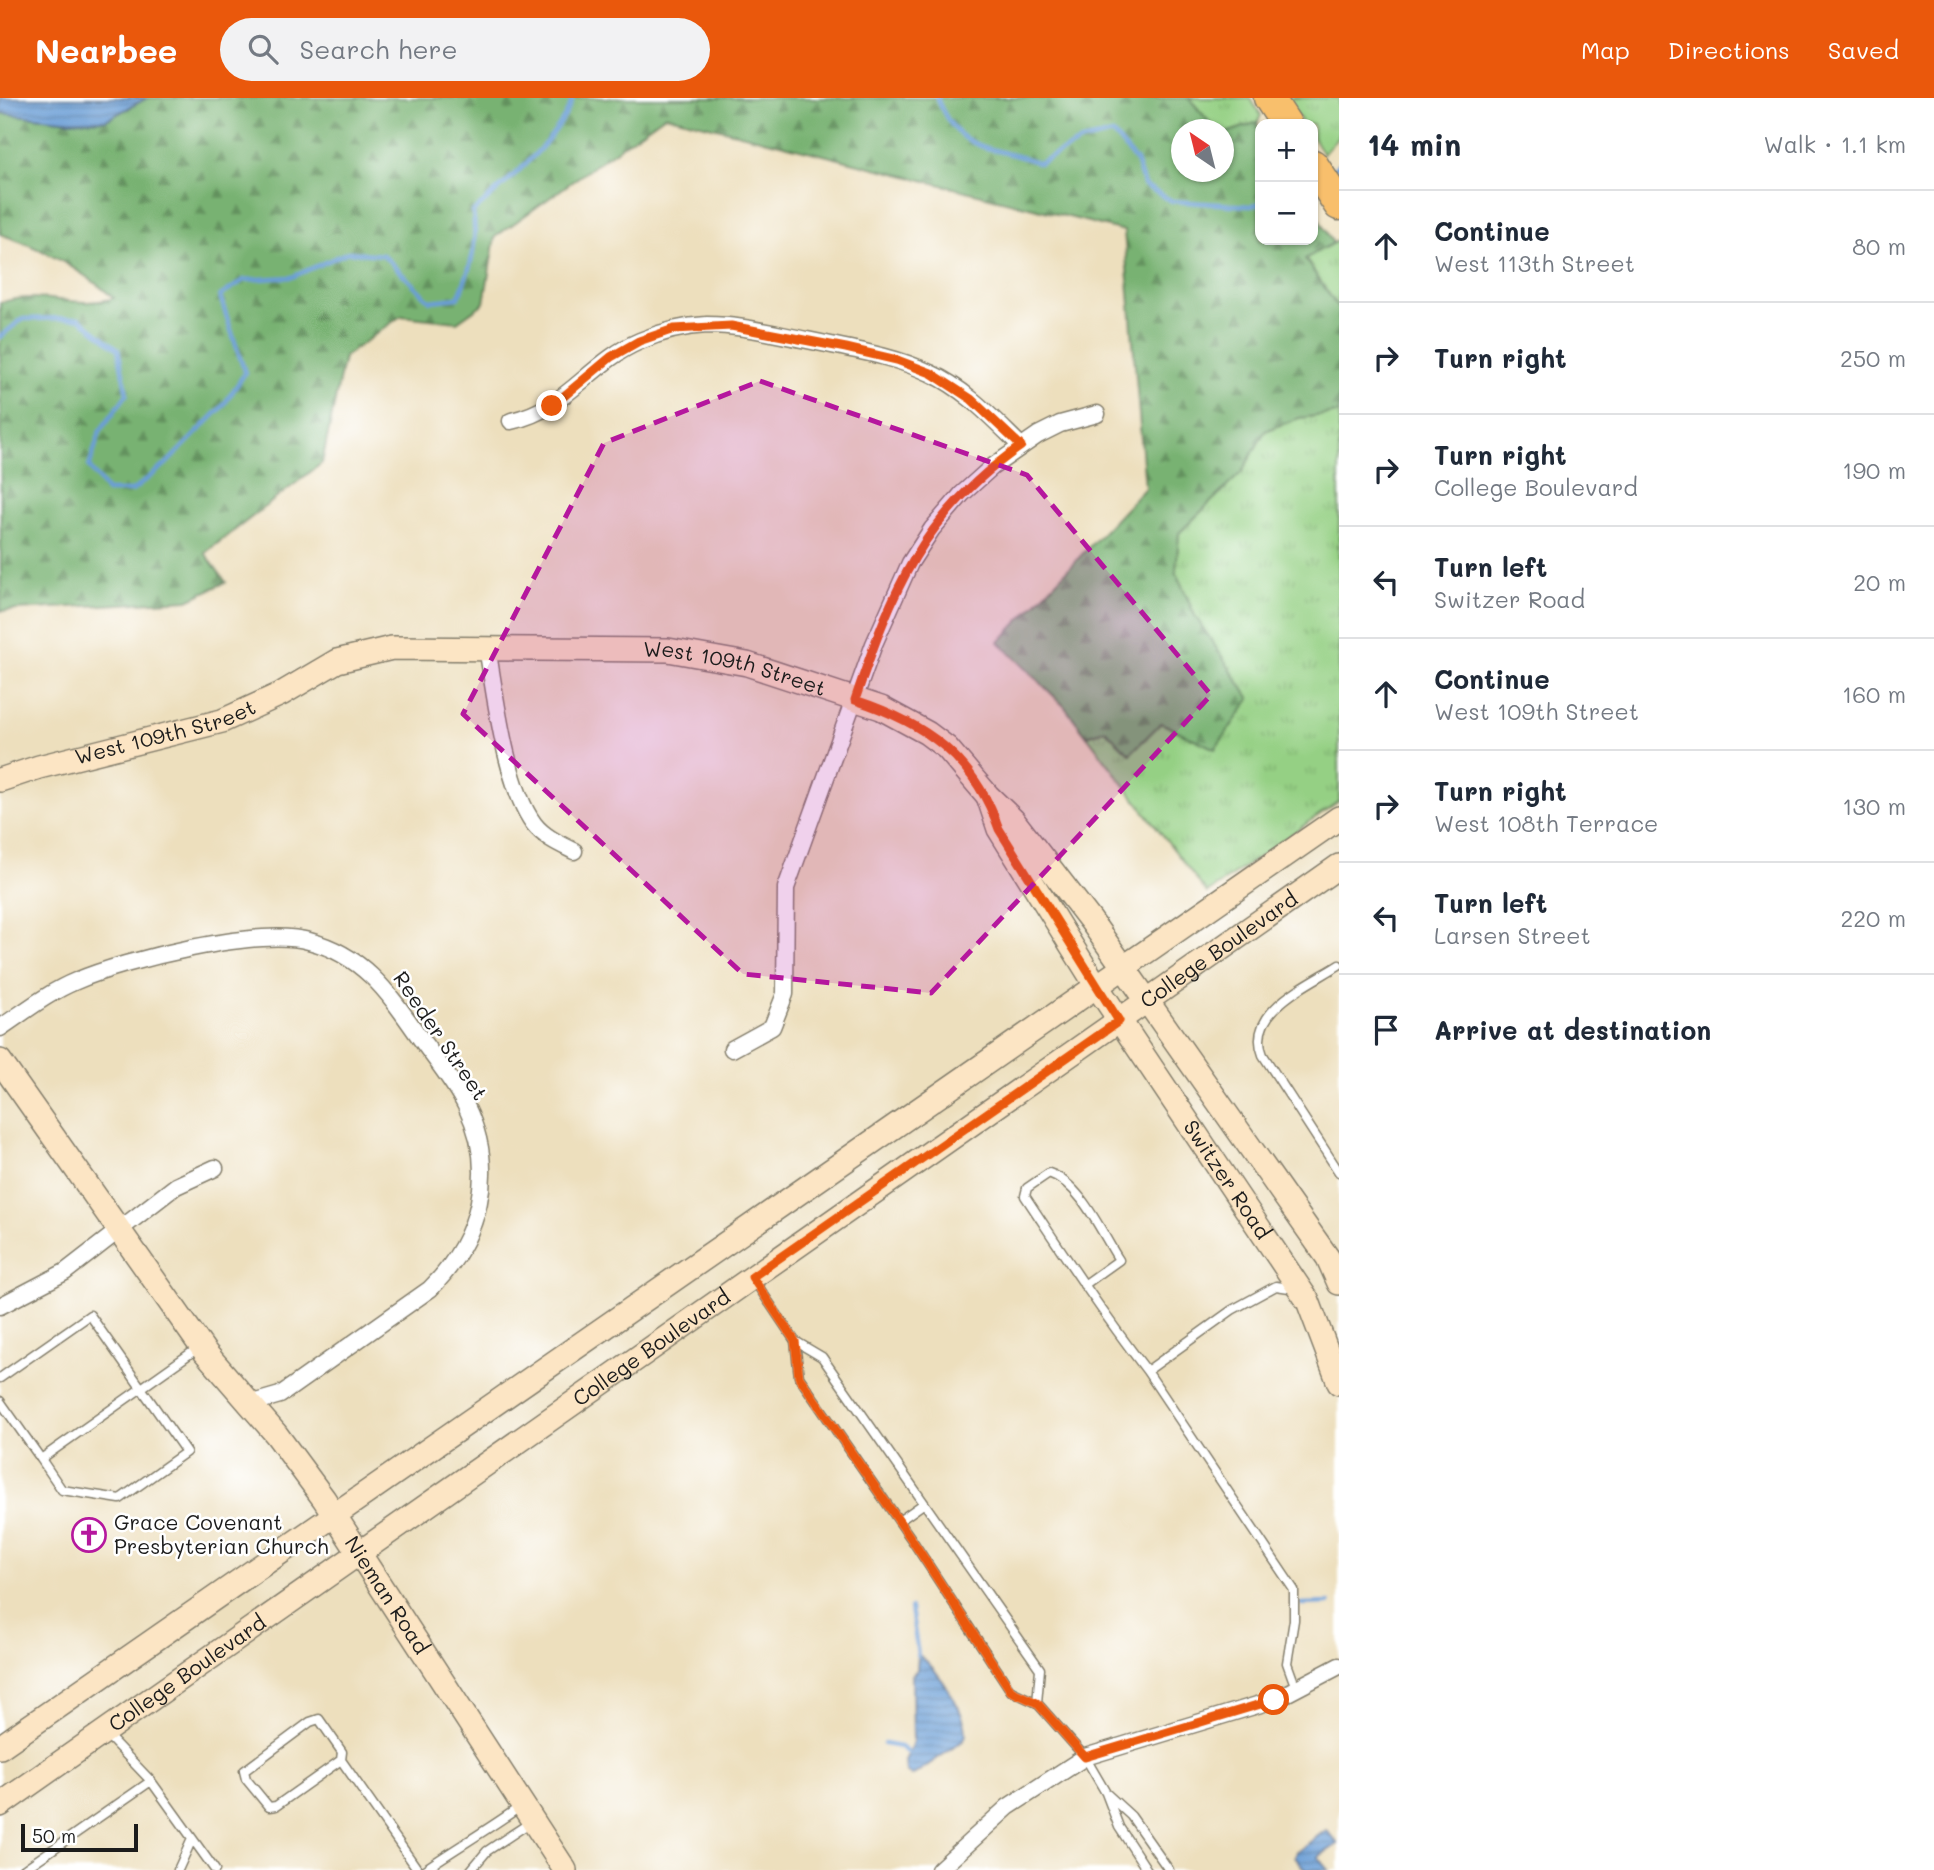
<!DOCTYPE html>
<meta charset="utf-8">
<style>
body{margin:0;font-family:Mali,sans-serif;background:#f2f2f3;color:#1f2937}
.controls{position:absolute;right:21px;top:21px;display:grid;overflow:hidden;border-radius:14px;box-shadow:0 2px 5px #0004}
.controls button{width:63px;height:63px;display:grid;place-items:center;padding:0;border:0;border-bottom:2px solid #e0e1e3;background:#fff;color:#1f2937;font:35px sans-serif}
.compass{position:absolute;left:1171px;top:21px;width:63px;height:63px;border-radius:50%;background:#fff;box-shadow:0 2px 5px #0004;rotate:325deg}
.scale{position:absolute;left:21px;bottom:18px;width:117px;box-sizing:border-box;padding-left:7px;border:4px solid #1c1c1c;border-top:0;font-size:19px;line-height:24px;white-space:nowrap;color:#1c1c1c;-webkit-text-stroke:5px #fff;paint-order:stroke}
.stop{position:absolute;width:21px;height:21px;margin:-16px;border:5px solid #ea580c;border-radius:50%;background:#fff}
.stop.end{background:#ea580c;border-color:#fff;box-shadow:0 2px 7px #0008}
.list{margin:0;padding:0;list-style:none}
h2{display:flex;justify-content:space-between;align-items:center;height:91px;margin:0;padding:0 28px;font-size:30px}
h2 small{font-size:23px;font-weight:400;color:#747a83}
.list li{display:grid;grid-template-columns:46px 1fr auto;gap:21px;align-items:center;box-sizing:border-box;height:112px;padding:0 28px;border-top:2px solid #e0e1e3}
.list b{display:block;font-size:26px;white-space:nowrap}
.list p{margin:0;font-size:23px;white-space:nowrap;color:#747a83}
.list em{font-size:23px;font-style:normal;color:#747a83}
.icon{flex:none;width:38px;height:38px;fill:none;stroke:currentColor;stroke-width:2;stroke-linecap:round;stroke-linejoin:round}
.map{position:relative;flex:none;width:1339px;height:1772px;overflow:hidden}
header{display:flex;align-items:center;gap:42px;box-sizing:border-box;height:98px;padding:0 35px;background:#ea580c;color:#fff}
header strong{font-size:33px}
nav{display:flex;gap:38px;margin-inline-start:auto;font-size:24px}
.search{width:490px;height:63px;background:#f2f2f3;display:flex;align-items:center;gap:18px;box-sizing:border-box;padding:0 24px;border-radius:38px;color:#747a83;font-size:26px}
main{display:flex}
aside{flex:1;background:#fff}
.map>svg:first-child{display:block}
.grass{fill:url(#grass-tufts);stroke:#587650;stroke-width:2}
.forest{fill:url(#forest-firs);stroke:#4a6747;stroke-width:2}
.water{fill:url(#water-rules);stroke:#445d79;stroke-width:2}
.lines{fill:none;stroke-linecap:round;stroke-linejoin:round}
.stream{stroke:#6b9ed6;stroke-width:4.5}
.lane-casing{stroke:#847e6c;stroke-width:11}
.street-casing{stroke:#847e6c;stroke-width:19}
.secondary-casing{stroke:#847e6c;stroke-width:26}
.highway-casing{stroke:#847e6c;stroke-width:33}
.lane{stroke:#fff;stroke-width:8}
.street{stroke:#fff;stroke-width:16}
.secondary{stroke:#fce5c4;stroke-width:23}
.highway{stroke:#f8bf6c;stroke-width:30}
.route{stroke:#ea580c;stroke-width:9}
.marked{fill:#b5179e;fill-opacity:0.2;stroke:#b5179e;stroke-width:5;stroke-dasharray:14 9;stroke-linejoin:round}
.labels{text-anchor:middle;stroke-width:5;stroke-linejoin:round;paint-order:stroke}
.street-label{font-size:21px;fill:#1c1c1c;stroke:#fff}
.poi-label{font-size:21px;fill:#1c1c1c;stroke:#fff;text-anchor:start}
</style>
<header>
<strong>Nearbee</strong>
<div class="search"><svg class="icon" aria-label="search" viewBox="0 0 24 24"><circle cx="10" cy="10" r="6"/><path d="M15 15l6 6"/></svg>Search here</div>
<nav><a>Map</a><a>Directions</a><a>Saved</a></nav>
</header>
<main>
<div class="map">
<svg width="1339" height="1772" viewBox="0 0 1339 1772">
<defs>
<pattern id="grass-tufts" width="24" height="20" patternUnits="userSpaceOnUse" patternTransform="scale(1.75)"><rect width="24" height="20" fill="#95d084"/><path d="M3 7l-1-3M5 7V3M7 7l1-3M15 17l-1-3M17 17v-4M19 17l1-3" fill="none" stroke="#80b271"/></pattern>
<pattern id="forest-firs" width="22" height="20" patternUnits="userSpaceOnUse" patternTransform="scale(1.75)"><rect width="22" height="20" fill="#78b272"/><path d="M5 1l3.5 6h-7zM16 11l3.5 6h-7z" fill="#62905d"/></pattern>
<pattern id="water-rules" width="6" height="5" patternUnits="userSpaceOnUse" patternTransform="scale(1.75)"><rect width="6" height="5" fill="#6b9ed6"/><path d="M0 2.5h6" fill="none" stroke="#5780ad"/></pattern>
</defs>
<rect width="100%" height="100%" fill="#fff"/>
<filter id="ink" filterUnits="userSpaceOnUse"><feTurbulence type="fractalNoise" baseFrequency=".0143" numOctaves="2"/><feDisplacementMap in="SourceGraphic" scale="14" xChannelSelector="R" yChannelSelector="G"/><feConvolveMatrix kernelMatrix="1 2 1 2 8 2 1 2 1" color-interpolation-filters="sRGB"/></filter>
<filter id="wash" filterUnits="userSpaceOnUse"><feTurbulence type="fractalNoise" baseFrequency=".00686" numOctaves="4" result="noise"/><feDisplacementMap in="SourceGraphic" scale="28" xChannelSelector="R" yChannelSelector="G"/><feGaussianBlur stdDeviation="1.57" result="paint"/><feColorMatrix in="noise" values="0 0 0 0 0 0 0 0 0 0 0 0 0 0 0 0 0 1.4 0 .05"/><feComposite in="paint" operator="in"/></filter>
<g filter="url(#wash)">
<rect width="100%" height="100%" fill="#eddfbd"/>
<path class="grass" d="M1189,0H1250L1261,17L1258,24L1224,36V32L1215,31Z
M1286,0H1339V38L1323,56L1313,40V26H1303Z
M1339,142V211L1305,160Z
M1339,315V703L1207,795L1087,638L1105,632L1161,625L1215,651L1250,601L1195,518L1176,474L1179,435L1242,374L1265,333L1299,320Z"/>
<path class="forest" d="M147,0H1189L1215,31L1182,32V74H1224V36L1258,24L1260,142H1313V112L1333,145L1305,161L1339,211V315L1299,320L1265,333L1242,374L1179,435L1176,474L1195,518L1250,601L1215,651L1161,625L1130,656L1105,632L1087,638L1064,608L999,544L1145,390L1124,133L665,17L495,139L484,205L457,224L401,218L344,259L322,365L205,455L226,484L188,502L1,513L0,205C38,191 76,212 114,200C80,171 43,150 0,136V15L71,23L106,22Z"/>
<path class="water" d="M0,0H147L106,22L71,23L0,15Z
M918,1557C935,1565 975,1626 964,1642L912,1678L906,1674L905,1663L913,1644L912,1577L917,1572Z
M1326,1732L1338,1746L1318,1759L1329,1772H1305L1295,1759L1297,1754Z"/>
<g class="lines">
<path class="stream" d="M937,0C959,57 990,46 1039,65L1082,43L1113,36L1136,63L1144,87L1172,103L1250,108L1260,106
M1330,75L1339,66
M0,239L22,221L79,220L118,251L127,296L100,333L89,369L107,393H132L166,366L223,308L245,275L220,198L244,182L292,179L348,154L383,157L430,203L458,200C471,170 478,147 473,114C506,84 559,42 573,0
M1302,1506L1329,1505
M911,1510L918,1557
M884,1646L900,1649L908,1655"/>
</g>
</g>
<g filter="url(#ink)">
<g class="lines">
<g class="lane-casing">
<path id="lane" d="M1339,867C1310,886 1245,913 1263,957L1339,1074
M754,1182L795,1243L822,1259L1040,1571L1037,1605L1011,1593L912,1442L799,1279L795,1243
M1084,1187L1119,1162C1101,1134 1081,1086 1049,1075L1027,1090L1025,1098C1064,1157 1103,1216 1147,1273
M0,1280L90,1217L186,1354L120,1401L62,1392L41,1361
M0,1303L41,1361L198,1250
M899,1423L923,1406
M1296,1590L1287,1565L1294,1522V1492L1147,1273L1232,1212L1276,1188L1296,1191
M1037,1605L1085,1659L1106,1695L1119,1729L1147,1772
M106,1636L151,1683L215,1772
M341,1662L276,1708L269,1709L246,1681L244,1673L310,1624L319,1621L342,1654L341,1662L418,1772
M1107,1696L1131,1718L1169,1772
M23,1772L151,1683
M178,1772L192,1741
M424,1772C456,1750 489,1731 521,1708
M471,1772L487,1753L531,1724"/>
</g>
<g class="street-casing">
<path id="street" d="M511,323C566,312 590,264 640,243C661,234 684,228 707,227C741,227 774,236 807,242C848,251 892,257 930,275C966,291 993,321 1021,348
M487,549C495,596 506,689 534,726C544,739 560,746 574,753
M0,930C24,914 49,894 76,883C125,862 259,829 309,843C363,857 388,894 418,937C434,960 454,983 466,1008C498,1073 480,1141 430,1191L280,1297L249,1306
M732,951L772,929L785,896L786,790L874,546L910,465L932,431L962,396L992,369L1038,337L1060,326L1097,316
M0,1208L65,1174L176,1088L215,1070
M939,1772L1008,1709L1085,1659L1274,1602L1339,1568"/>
</g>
<g class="secondary-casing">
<g id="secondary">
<path id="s1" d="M0,682L39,669L222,623L281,596L337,563L392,550L668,552L747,566L881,610L927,635L947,650L988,698L1013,722L1091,823L1328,1160L1339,1185"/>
<path id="s2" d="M989,701L999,731L1096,887L1308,1203L1339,1285"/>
<path id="s3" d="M0,963L205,1254L276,1336L324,1401L565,1772"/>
<path d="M0,1649L1339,720"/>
<path id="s4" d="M0,1707L1339,768"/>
</g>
</g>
<g class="highway-casing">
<path id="highway" d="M1269,0L1286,26
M1313,67L1339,107"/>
</g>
<use href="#lane" class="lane"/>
<use href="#street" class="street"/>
<use href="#secondary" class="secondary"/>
<use href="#highway" class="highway"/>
</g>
</g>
<g class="lines" filter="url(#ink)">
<path class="route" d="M552,308L611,259L639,243L674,231L731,228L846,250L897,262L931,275L971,301L1021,348C923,416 892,492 855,602C925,625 974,659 999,731L1119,923L752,1179L795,1243L799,1279L912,1442L1011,1593L1037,1605L1085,1659L1274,1602"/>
</g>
<path class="marked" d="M760,283L1027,377L1211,597L931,895L743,876L463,616L604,345Z"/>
<defs>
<g id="church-ring" transform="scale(1.75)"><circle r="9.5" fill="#fff" stroke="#b5179e" stroke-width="1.5"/><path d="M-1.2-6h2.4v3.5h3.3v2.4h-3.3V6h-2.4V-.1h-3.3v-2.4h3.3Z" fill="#b5179e"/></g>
</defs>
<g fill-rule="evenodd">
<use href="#church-ring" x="89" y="1437"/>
</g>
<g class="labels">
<g class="street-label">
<text dy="7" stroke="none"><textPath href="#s1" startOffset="761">West 109th Street</textPath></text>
<text dy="7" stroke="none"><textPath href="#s1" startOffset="172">West 109th Street</textPath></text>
<text dy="7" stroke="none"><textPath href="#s4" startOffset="1489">College Boulevard</textPath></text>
<text transform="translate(440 938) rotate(56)" y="7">Reeder Street</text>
<text dy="7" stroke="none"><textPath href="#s2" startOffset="450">Switzer Road</textPath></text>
<text dy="7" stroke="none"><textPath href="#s4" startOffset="796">College Boulevard</textPath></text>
<text dy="7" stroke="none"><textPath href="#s3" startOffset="660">Nieman Road</textPath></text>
<text dy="7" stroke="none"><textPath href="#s4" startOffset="229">College Boulevard</textPath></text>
</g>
<g class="poi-label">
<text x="114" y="1432">Grace Covenant<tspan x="114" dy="24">Presbyterian Church</tspan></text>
</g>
</g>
</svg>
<div class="controls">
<button>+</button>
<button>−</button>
</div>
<svg class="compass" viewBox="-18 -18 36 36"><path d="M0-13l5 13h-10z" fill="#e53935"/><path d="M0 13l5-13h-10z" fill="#747a83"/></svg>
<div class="scale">50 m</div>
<div class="stop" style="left:1274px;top:1602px"></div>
<div class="stop end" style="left:552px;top:308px"></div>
</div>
<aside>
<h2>14 min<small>Walk · 1.1 km</small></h2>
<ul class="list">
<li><svg class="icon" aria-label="ahead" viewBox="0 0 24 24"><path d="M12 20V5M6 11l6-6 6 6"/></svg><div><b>Continue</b><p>West 113th Street</p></div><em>80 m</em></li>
<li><svg class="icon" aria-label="right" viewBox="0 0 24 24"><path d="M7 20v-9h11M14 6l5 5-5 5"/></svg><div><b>Turn right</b></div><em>250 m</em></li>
<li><svg class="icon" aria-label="right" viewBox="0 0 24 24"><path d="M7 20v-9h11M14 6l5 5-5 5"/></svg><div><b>Turn right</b><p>College Boulevard</p></div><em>190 m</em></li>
<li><svg class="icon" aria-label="left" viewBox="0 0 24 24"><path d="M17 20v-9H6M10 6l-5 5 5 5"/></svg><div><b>Turn left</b><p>Switzer Road</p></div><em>20 m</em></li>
<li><svg class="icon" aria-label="ahead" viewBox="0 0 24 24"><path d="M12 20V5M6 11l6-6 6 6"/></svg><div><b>Continue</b><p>West 109th Street</p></div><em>160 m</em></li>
<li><svg class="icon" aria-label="right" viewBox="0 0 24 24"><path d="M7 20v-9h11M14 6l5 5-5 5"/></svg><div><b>Turn right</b><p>West 108th Terrace</p></div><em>130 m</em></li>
<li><svg class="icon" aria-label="left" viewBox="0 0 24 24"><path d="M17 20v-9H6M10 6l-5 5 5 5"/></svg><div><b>Turn left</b><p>Larsen Street</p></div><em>220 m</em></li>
<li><svg class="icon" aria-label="arrive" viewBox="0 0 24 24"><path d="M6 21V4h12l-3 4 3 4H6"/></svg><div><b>Arrive at destination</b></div></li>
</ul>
</aside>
</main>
